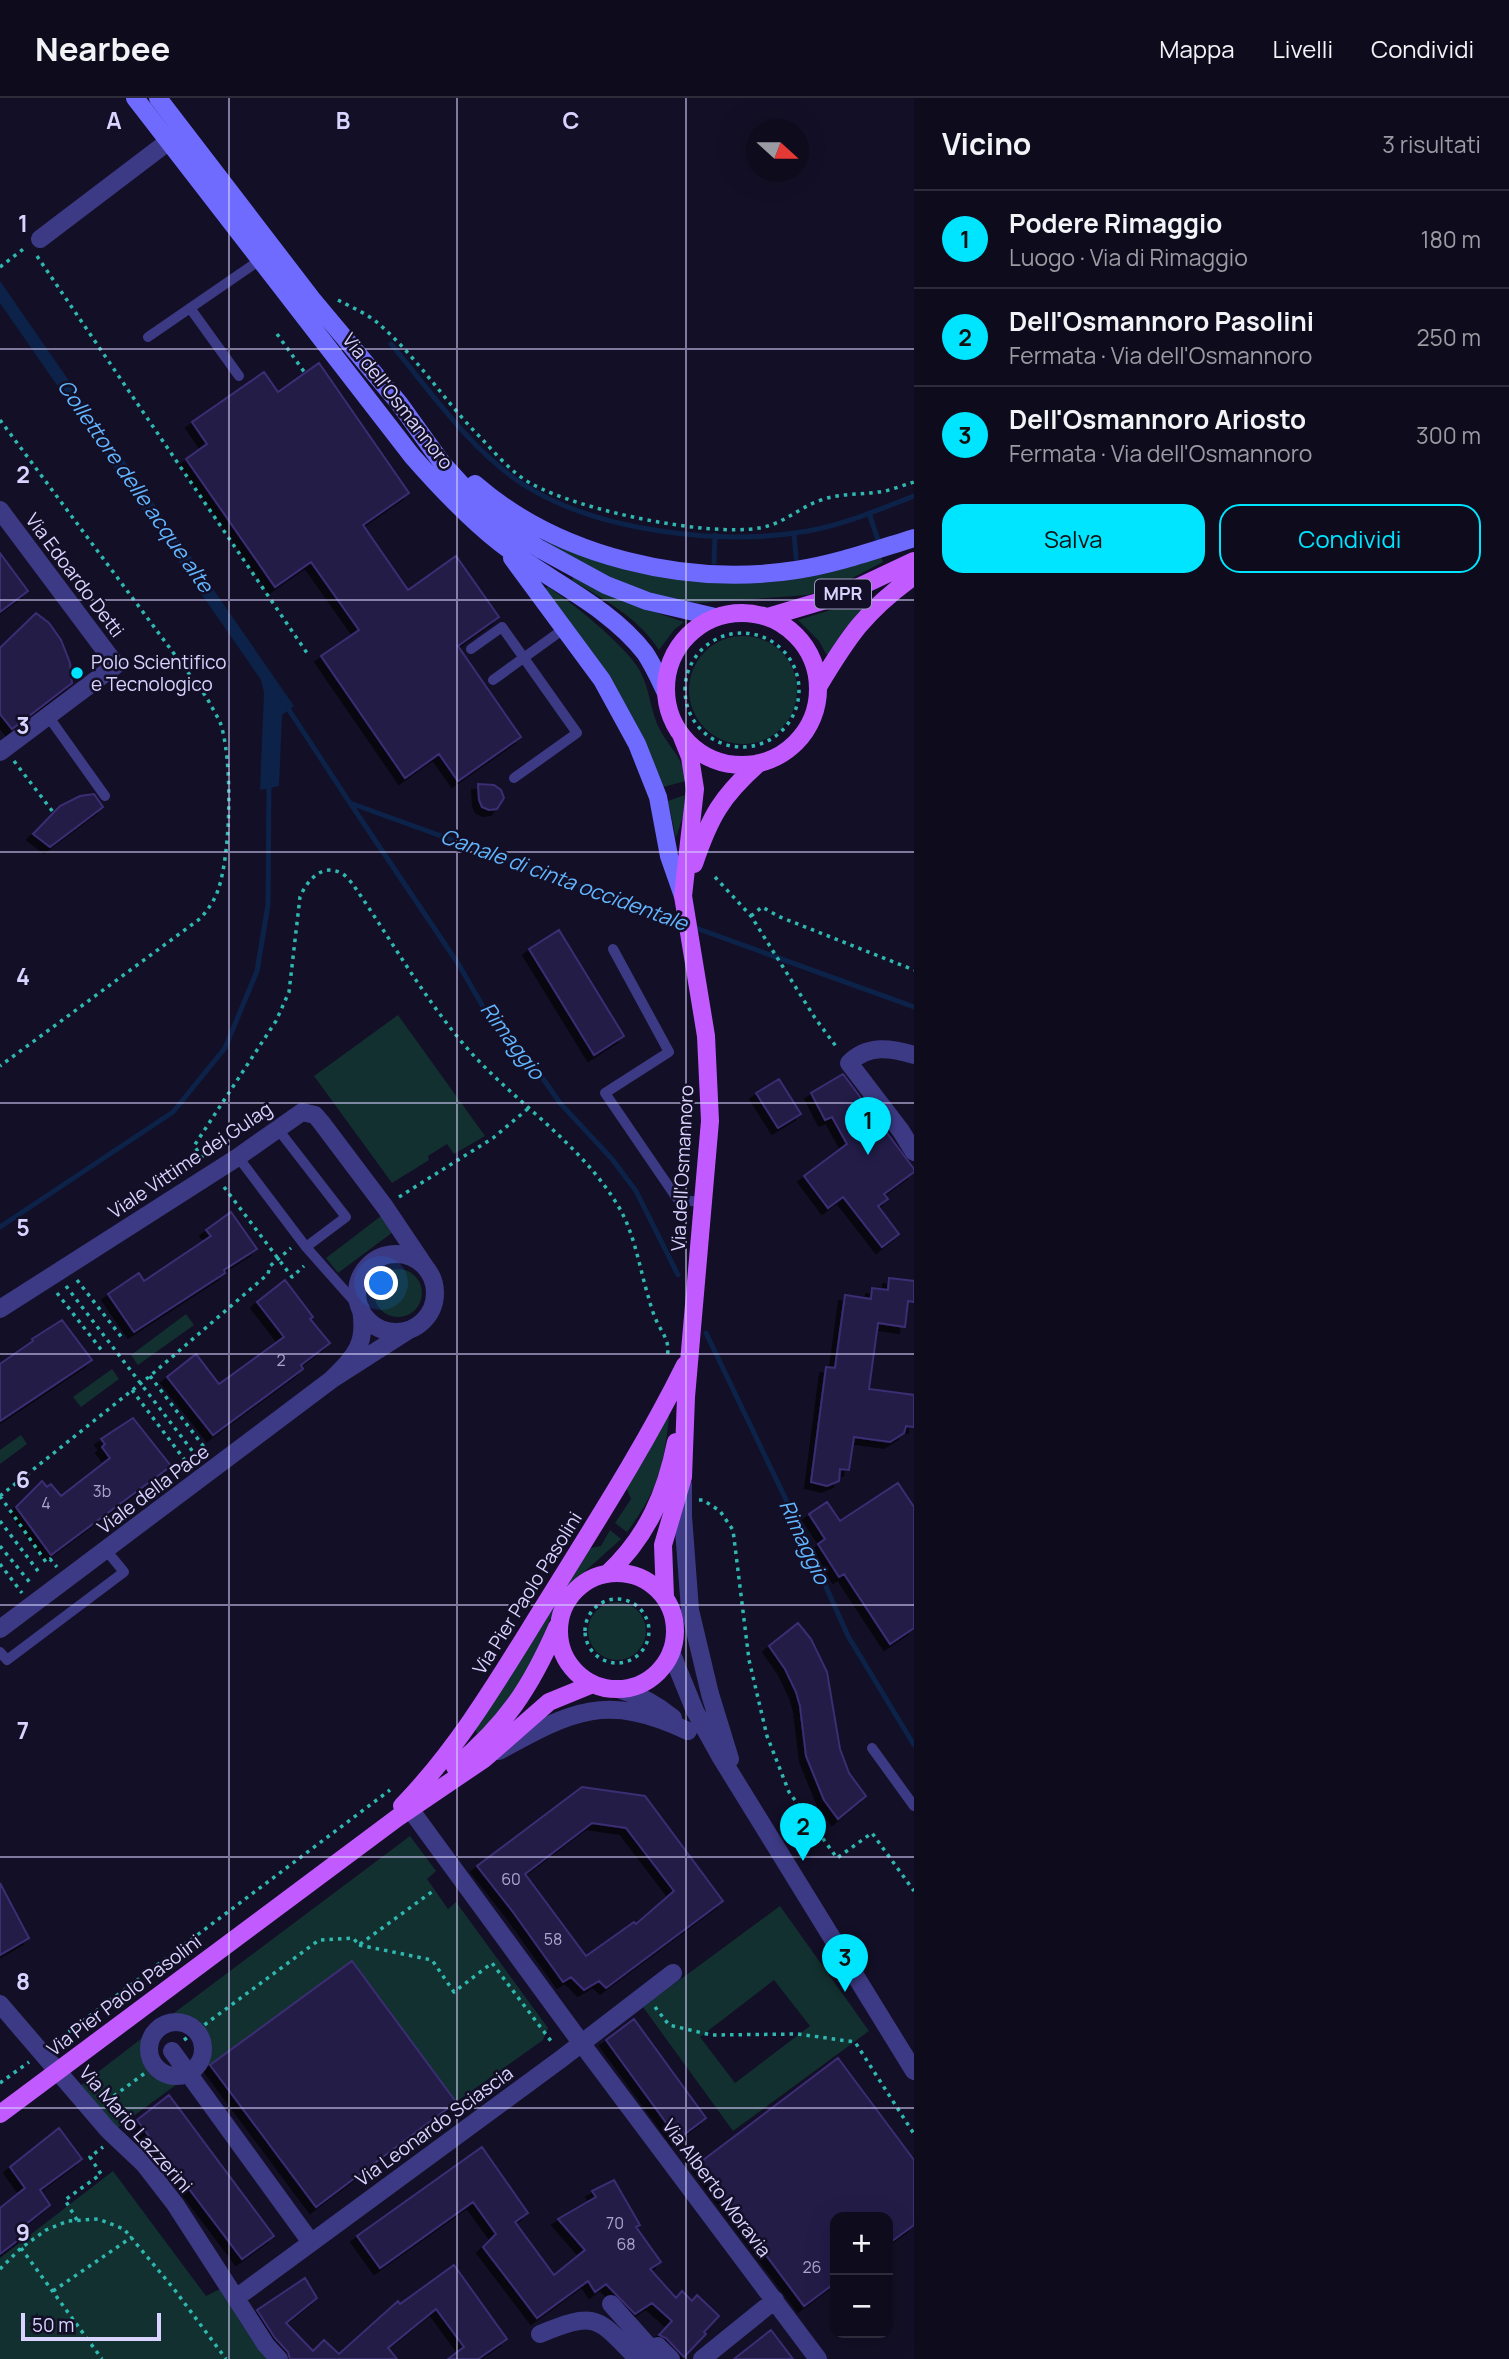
<!DOCTYPE html>
<html lang="it">
<meta charset="utf-8">
<style>
body{margin:0;font-family:Manrope,sans-serif;background:#1c1929;color:#f1f3f6}
.controls{position:absolute;right:21px;bottom:21px;display:grid;overflow:hidden;border-radius:14px;box-shadow:0 7px 28px #0002}
.controls button{width:63px;height:63px;display:grid;place-items:center;padding:0;border:0;border-bottom:2px solid #2e2b3b;background:#0e0b1c;color:#f1f3f6;font:35px sans-serif}
.compass{position:absolute;left:746px;top:21px;width:63px;height:63px;border-radius:50%;background:#0e0b1c;box-shadow:0 7px 28px #0002;rotate:111deg}
.scale{position:absolute;left:21px;bottom:18px;width:140px;box-sizing:border-box;padding-left:7px;border:4px solid #d9d4ff;border-top:0;font-size:19px;line-height:24px;white-space:nowrap;color:#d9d4ff;-webkit-text-stroke:5px #130f26;paint-order:stroke}
.you{position:absolute;left:382px;top:1186px;width:24px;height:24px;margin:-18px;border:5px solid #fff;border-radius:50%;background:#1a73e8;box-shadow:0 0 0 10px #1a73e833}
.badge{display:grid;place-items:center;width:46px;height:46px;border-radius:50%;background:#00e5ff;color:#111;font-size:23px;font-weight:700}
.pin{position:absolute;translate:-50% -58px;filter:drop-shadow(0 2px 4px #0008)}
.pin::after{content:'';position:absolute;top:37px;width:24px;height:21px;background:inherit;clip-path:polygon(0 0,100% 0,50% 100%)}
.list{margin:0;padding:0;list-style:none}
h2{display:flex;justify-content:space-between;align-items:center;height:91px;margin:0;padding:0 28px;font-size:30px}
h2 small{font-size:23px;font-weight:400;color:#9b9ba3}
.list li{display:grid;grid-template-columns:46px 1fr auto;gap:21px;align-items:center;box-sizing:border-box;height:98px;padding:0 28px;border-top:2px solid #2e2b3b}
.list b{display:block;font-size:26px;white-space:nowrap}
.list p{margin:0;font-size:23px;white-space:nowrap;color:#9b9ba3}
.list em{font-size:23px;font-style:normal;color:#9b9ba3}
.actions{display:flex;gap:14px;padding:21px 28px}
.actions a{flex:1;padding:16px 0;border:2px solid #00e5ff;border-radius:21px;text-align:center;font-size:24px;color:#00e5ff}
.actions .main{background:#00e5ff;color:#111}
.map{position:relative;flex:none;width:914px;height:2261px;overflow:hidden}
header{display:flex;align-items:center;gap:42px;box-sizing:border-box;height:98px;padding:0 35px;background:#0e0b1c;border-bottom:2px solid #2e2b3b}
header strong{font-size:33px}
nav{display:flex;gap:38px;margin-inline-start:auto;font-size:24px}
main{display:flex}
aside{flex:1;background:#0e0b1c}
.map>svg:first-child{display:block}
.green{fill:#12302f;fill-rule:evenodd}
.water{fill:#0c2248}
.lines{fill:none;stroke-linecap:round;stroke-linejoin:round}
.stream{stroke:#0c2248;stroke-width:5}
.building{fill:#241b47;stroke:#3b2d73;stroke-width:2;fill-rule:evenodd;filter:url(#shadow)}
.path{stroke:#2fb8b0;stroke-width:3.5;stroke-dasharray:3.5 5;stroke-linecap:butt}
.service{stroke:#3d3a85;stroke-width:10}
.minor{stroke:#3d3a85;stroke-width:18}
.tertiary{stroke:#3d3a85;stroke-width:18}
.secondary{stroke:#6f6bff;stroke-width:18}
.primary{stroke:#c25bff;stroke-width:18}
.grid{fill:none;stroke:#d9d4ff;stroke-width:2;stroke-opacity:0.55}
.poi-dot{fill:#00e5ff;stroke:#130f26;stroke-width:2.5}
.labels{text-anchor:middle;stroke-width:5;stroke-linejoin:round;paint-order:stroke}
.number-label{font-size:16px;fill:#aca6d1}
.shield{fill:#130f26;stroke:#9e99be;stroke-width:2}
.shield-label{font-size:18px;font-weight:bold;fill:#d9d4ff}
.street-label{font-size:19px;fill:#d9d4ff;stroke:#130f26}
.poi-label{font-size:19px;fill:#d9d4ff;stroke:#130f26;text-anchor:start}
.water-label{font-size:21px;font-style:italic;fill:#62b6ff;stroke:#130f26}
.grid-label{font-size:23px;text-anchor:middle;font-weight:bold;fill:#d9d4ff;stroke:#130f26;stroke-width:5;stroke-linejoin:round;paint-order:stroke}
</style>
<header>
<strong>Nearbee</strong>
<nav><a>Mappa</a><a>Livelli</a><a>Condividi</a></nav>
</header>
<main>
<div class="map">
<svg width="914" height="2261" viewBox="0 0 914 2261">
<defs>
<filter id="shadow"><feDropShadow dx="-6" dy="6" stdDeviation="0" flood-color="#0009"/></filter>
</defs>
<rect width="100%" height="100%" fill="#130f26"/>
<path class="green" d="M551,442L656,476L881,459L883,464L833,490L808,497L698,505L648,497L546,450Z
M574,478L625,504L684,524L674,532L659,552C638,519 604,502 572,482Z
M548,489C573,505 626,548 640,573C650,591 650,612 659,630C668,648 685,662 686,683L663,689L544,491Z
M869,498L875,500L844,532L829,556H826L819,543L798,522L850,506Z
M689 592a54 54 0 1 1 108 0a54 54 0 1 1-108 0Z
M685,697L683,718L676,740L668,703Z
M398,917L485,1038L454,1056L447,1046L428,1058L429,1062L392,1085L314,978Z
M381,1118L393,1134L338,1175L326,1160Z
M374 1195a24 24 0 1 1 48 0a24 24 0 1 1-48 0Z
M186,1216L194,1227L138,1267L131,1257Z
M112,1271L119,1281L81,1309L73,1299Z
M666,1317L669,1318C664,1369 658,1392 627,1434L615,1425L631,1401L625,1386Z
M21,1337L27,1346L0,1366V1352Z
M610,1432L621,1441L562,1494L529,1570L498,1616L477,1636L475,1630L585,1451L601,1448Z
M588 1533a29 29 0 1 1 58 0a29 29 0 1 1-58 0Z
M410,1738L436,1773L427,1781L448,1811L456,1804L548,1930L543,1942L456,2004L352,1863L210,1967L197,1973L204,1953V1942L187,1924L175,1925L170,1918Z
M780,1808L869,1933L733,2033L643,1909ZM774,1882L810,1928L735,1985L700,1939Z
M150,1934L155,1939C146,1957 152,1973 174,1975L180,1984L117,2030L81,1987Z
M113,2073L206,2198L220,2191L243,2228L271,2261H0V2160Z"/>
<path class="water" d="M0,183L294,608L282,617L279,688L260,692L264,595L261,582L0,205Z"/>
<g class="lines">
<path class="stream" d="M391,246C431,294 469,350 521,385C596,434 722,448 808,433C844,427 880,411 914,398
M869,415L878,442
M794,435L796,460
M714,464L715,437
M287,609L350,705L684,826
M350,705L459,867L482,907L513,949L544,982L560,1005L612,1061L636,1093L678,1177
M693,829L914,909
M0,1129L173,1014L225,950L257,873L268,807L269,685
M706,1235L802,1435L848,1538L914,1647"/>
</g>
<path class="building" d="M319,265L409,395L363,427L408,492L456,458L499,519L458,548L521,639L458,683L439,656L405,680L321,558L359,532L311,464L275,489L186,361L207,346L192,324L264,274L278,294Z
M0,455L28,493L0,514Z
M36,515L49,525L61,542L70,565L72,585L12,631L0,616V550Z
M478,686L494,687L501,692L504,700L497,711L489,712L482,709L479,702Z
M94,696L103,709L50,749L33,736L60,708L80,698Z
M559,832L624,938L594,957L529,851Z
M843,976L914,1071V1074L884,1096L888,1101L878,1108L899,1136L882,1149L843,1099L828,1110L804,1078L847,1046L832,1019L825,1022L811,995Z
M779,981L801,1016L778,1030L756,995Z
M231,1114L257,1151L224,1172L225,1175L134,1234L108,1196L139,1175L144,1183L211,1138L206,1132Z
M889,1180L914,1183V1204L908,1203L905,1229L878,1225L869,1291L914,1297V1329L906,1328L904,1335L890,1344L854,1339L849,1372L840,1371L839,1383L827,1388L811,1384L826,1269L835,1270L845,1197L871,1201L872,1190L888,1192Z
M285,1182L313,1219L310,1221L330,1245L301,1267L303,1271L213,1337L167,1279L196,1256L219,1286L284,1239L257,1204Z
M62,1222L92,1262L0,1323V1266L33,1243L32,1241Z
M133,1320L171,1368L51,1457L16,1409L42,1383L47,1389L51,1386L61,1398L110,1360L102,1349L105,1346L101,1341Z
M898,1385L914,1409V1530L890,1546L844,1476L839,1479L818,1446L825,1441L809,1416L827,1404L840,1423Z
M798,1525L811,1541L827,1574L840,1651L849,1675L866,1698L838,1721L824,1702L806,1658L800,1608L796,1594L785,1571L769,1548Z
M582,1689L645,1698L723,1803L606,1890L599,1883L584,1892L571,1879L563,1884L513,1814L477,1768ZM592,1725L626,1730L674,1793L636,1826L634,1824L586,1858L525,1776Z
M0,1785L29,1840L0,1857Z
M352,1863L456,2004L316,2109L210,1967Z
M634,1921L706,2020L678,2041L606,1942Z
M838,1960L914,2062V2127L888,2146V2119H835V2185L804,2208L698,2066Z
M169,1997L274,2138L242,2161L137,2022Z
M59,2030L82,2061L40,2092L50,2107L25,2127L30,2133L0,2156V2110L25,2090L10,2069Z
M482,2049L528,2115L515,2124L554,2177L585,2152L558,2121L596,2099L592,2093L614,2082L640,2127L636,2129L661,2164L650,2171L676,2200L682,2193L692,2203L697,2197L719,2218L704,2234L706,2236L684,2259L666,2240L659,2237L672,2223L652,2205L635,2216L606,2186L595,2194L588,2183L537,2220L483,2149L496,2136L473,2104L380,2170L357,2138Z
M454,2167L507,2241L478,2261H448L464,2249L436,2211L388,2250L397,2261H290L288,2254L275,2240L257,2212L305,2180L317,2200L286,2225L313,2253L324,2242L339,2256L398,2203L400,2206Z
M771,2232L793,2261H734Z"/>
<g class="lines">
<path class="path" d="M37,158L309,558
M0,169L26,149
M338,202C351,209 368,216 379,226C418,260 445,304 481,340C496,356 513,376 532,386C579,412 706,439 759,430C784,426 798,410 821,402C840,395 859,397 878,394C890,393 903,387 914,384
M277,236L305,275
M0,322L207,600C211,608 216,616 220,624C233,660 231,756 218,792C215,802 208,811 201,820L0,968
M685 592a57 57 0 1 1 114 0a57 57 0 1 1-114 0Z
M14,663L53,714
M715,779L751,818L815,920L838,951
M751,818L762,809L780,819L914,872
M203,1060L194,1048L276,923L289,894L300,799C307,783 321,765 341,775C346,777 351,784 354,788C388,837 418,890 456,937C504,998 575,1038 617,1106C635,1135 639,1169 649,1201C651,1209 654,1218 658,1226C665,1239 670,1245 667,1260
M224,1089L292,1179L304,1168
M399,1099L493,1040L530,1009
M77,1182L123,1241
M66,1188L197,1359
M57,1195L103,1254
M150,1278L207,1353
M132,1292L190,1369
M0,1398L150,1278L268,1176L270,1168L291,1150
M0,1398L46,1464L50,1461L57,1469
M699,1402H703L720,1413L733,1432L749,1562L767,1638L789,1694L837,1760L872,1735L914,1793
M0,1423L41,1477
M0,1448L32,1487
M0,1466L22,1495
M585 1533a32 32 0 1 1 64 0a32 32 0 1 1-64 0Z
M359,1847L432,1862L454,1894L492,1865L551,1943V1947
M655,1909L669,1927L711,1937L798,1936L855,1944L914,2036
M184,1942L319,1842L353,1840L359,1847L433,1793
M55,1944L390,1692
M0,1985L29,1964
M107,2003L160,1964
M77,2122L65,2102L101,2076L90,2059L103,2049
M21,2150L102,2261
M0,2171L21,2150L46,2132L68,2123L98,2121L124,2131L174,2191L226,2261
M53,2193L132,2139"/>
<path class="service" d="M190,210L239,278
M148,239L263,160
M471,551L502,529L577,635L514,680
M493,582L565,530
M48,618L105,698
M613,851L669,954L605,995L676,1099L679,1102L704,1104
M238,1059L306,1149L346,1119L277,1030
M306,1149L361,1211
M0,1554L7,1562L124,1474L106,1452
M872,1650L914,1708"/>
<path class="minor" d="M40,141L169,43
M0,412L116,567L0,654
M914,957C891,950 868,946 849,965L901,1033L914,1054
M357 1195a39 39 0 1 1 78 0a39 39 0 1 1-78 0Z
M0,1211L238,1059L302,1014L315,1017L321,1024L385,1109L428,1173
M361,1211C367,1247 355,1258 331,1282L409,1232
M0,1531L331,1282
M410,1711L582,1946L818,2261
M0,1906L108,2032L144,2066L175,2106L266,2247L279,2261
M149 1951a27 27 0 1 1 54 0a27 27 0 1 1-54 0Z
M172,1953L310,2143
M236,2200L561,1961L673,1875
M611,2206L653,2253
M540,2236C598,2212 597,2220 638,2261
M649,2258L658,2248L671,2261
M702,2261L775,2202"/>
<path class="tertiary" d="M683,1387V1418L690,1512L710,1596L730,1661
M671,1554L695,1613L720,1658L914,1973
M621,1592C642,1598 657,1607 673,1620
M499,1653C573,1612 607,1595 688,1633"/>
<path class="secondary" d="M135,0L412,358C440,390 467,419 500,445C547,482 608,507 645,555C653,567 659,580 665,593
M158,0L312,201L399,305L442,365L474,400L512,433L540,451L606,487L647,503L715,519
M475,386C559,459 687,489 796,472C836,466 875,452 914,440
M512,460L602,582L637,646L658,699L669,758L683,798"/>
<path class="primary" d="M666 591a76 76 0 1 1 152 0a76 76 0 1 1-152 0Z
M768,519L842,497L914,463
M818,589C848,539 865,513 914,478
M694,766C710,718 722,698 759,665
M559 1533a58 58 0 1 1 116 0a58 58 0 1 1-116 0Z
M608,1475C647,1439 666,1395 676,1344
M665,1499L663,1447L683,1379L686,1299L710,1023L706,938L683,798L695,691L690,659L682,639
M455,1669C506,1626 530,1591 557,1529
M402,1708C462,1646 504,1572 549,1500C596,1424 645,1348 685,1267
M0,2016L397,1720L484,1661L549,1604L593,1586"/>
</g>
<path class="grid" d="M229,0V2261M457,0V2261M686,0V2261M0,251H914M0,502H914M0,754H914M0,1005H914M0,1256H914M0,1507H914M0,1759H914M0,2010H914"/>
<circle class="poi-dot" cx="77" cy="575" r="7"/>
<g class="labels">
<g class="number-label">
<text x="281" y="1268">2</text>
<text x="102" y="1399">3b</text>
<text x="46" y="1411">4</text>
<text x="511" y="1787">60</text>
<text x="553" y="1847">58</text>
<text x="615" y="2131">70</text>
<text x="626" y="2152">68</text>
<text x="812" y="2175">26</text>
</g>
<rect class="shield" x="815" y="481.5" width="56" height="29" rx="5"/>
<g class="shield-label">
<text x="843" y="502">MPR</text>
</g>
<g class="street-label">
<text transform="translate(398 303) rotate(52)" y="7">Via dell'Osmannoro</text>
<text transform="translate(75 477) rotate(53)" y="7">Via Edoardo Detti</text>
<text transform="translate(190 1062) rotate(-34)" y="7">Viale Vittime dei Gulag</text>
<text transform="translate(682 1070) rotate(-87)" y="7">Via dell'Osmannoro</text>
<text transform="translate(153 1391) rotate(-37)" y="7">Viale della Pace</text>
<text transform="translate(527 1495) rotate(-58)" y="7">Via Pier Paolo Pasolini</text>
<text transform="translate(124 1897) rotate(-37)" y="7">Via Pier Paolo Pasolini</text>
<text transform="translate(434 2028) rotate(-36)" y="7">Via Leonardo Sciascia</text>
<text transform="translate(136 2031) rotate(49)" y="7">Via Mario Lazzerini</text>
<text transform="translate(717 2090) rotate(53)" y="7">Via Alberto Moravia</text>
</g>
<g class="poi-label">
<text x="91" y="571">Polo Scientifico<tspan x="91" dy="22">e Tecnologico</tspan></text>
</g>
<g class="water-label">
<text transform="translate(135 388) rotate(55)" y="7">Collettore delle acque alte</text>
<text transform="translate(564 782) rotate(20)" y="7">Canale di cinta occidentale</text>
<text transform="translate(512 943) rotate(53)" y="7">Rimaggio</text>
<text transform="translate(804 1444) rotate(65)" y="7">Rimaggio</text>
</g>
</g>
<g class="grid-label">
<text x="114" y="31">A</text>
<text x="343" y="31">B</text>
<text x="571" y="31">C</text>
<text x="23" y="134">1</text>
<text x="23" y="385">2</text>
<text x="23" y="636">3</text>
<text x="23" y="887">4</text>
<text x="23" y="1138">5</text>
<text x="23" y="1390">6</text>
<text x="23" y="1641">7</text>
<text x="23" y="1892">8</text>
<text x="23" y="2143">9</text>
</g>
</svg>
<div class="controls">
<button>+</button>
<button>−</button>
</div>
<svg class="compass" viewBox="-18 -18 36 36"><path d="M0-13l5 13h-10z" fill="#e53935"/><path d="M0 13l5-13h-10z" fill="#9b9ba3"/></svg>
<div class="scale">50 m</div>
<div class="you"></div>
<div class="pin badge" style="left:868px;top:1057px">1</div>
<div class="pin badge" style="left:803px;top:1763px">2</div>
<div class="pin badge" style="left:845px;top:1894px">3</div>
</div>
<aside>
<h2>Vicino<small>3 risultati</small></h2>
<ul class="list">
<li><span class="badge">1</span><div><b>Podere Rimaggio</b><p>Luogo · Via di Rimaggio</p></div><em>180 m</em></li>
<li><span class="badge">2</span><div><b>Dell'Osmannoro Pasolini</b><p>Fermata · Via dell'Osmannoro</p></div><em>250 m</em></li>
<li><span class="badge">3</span><div><b>Dell'Osmannoro Ariosto</b><p>Fermata · Via dell'Osmannoro</p></div><em>300 m</em></li>
</ul>
<div class="actions"><a class="main">Salva</a><a>Condividi</a></div>
</aside>
</main>
